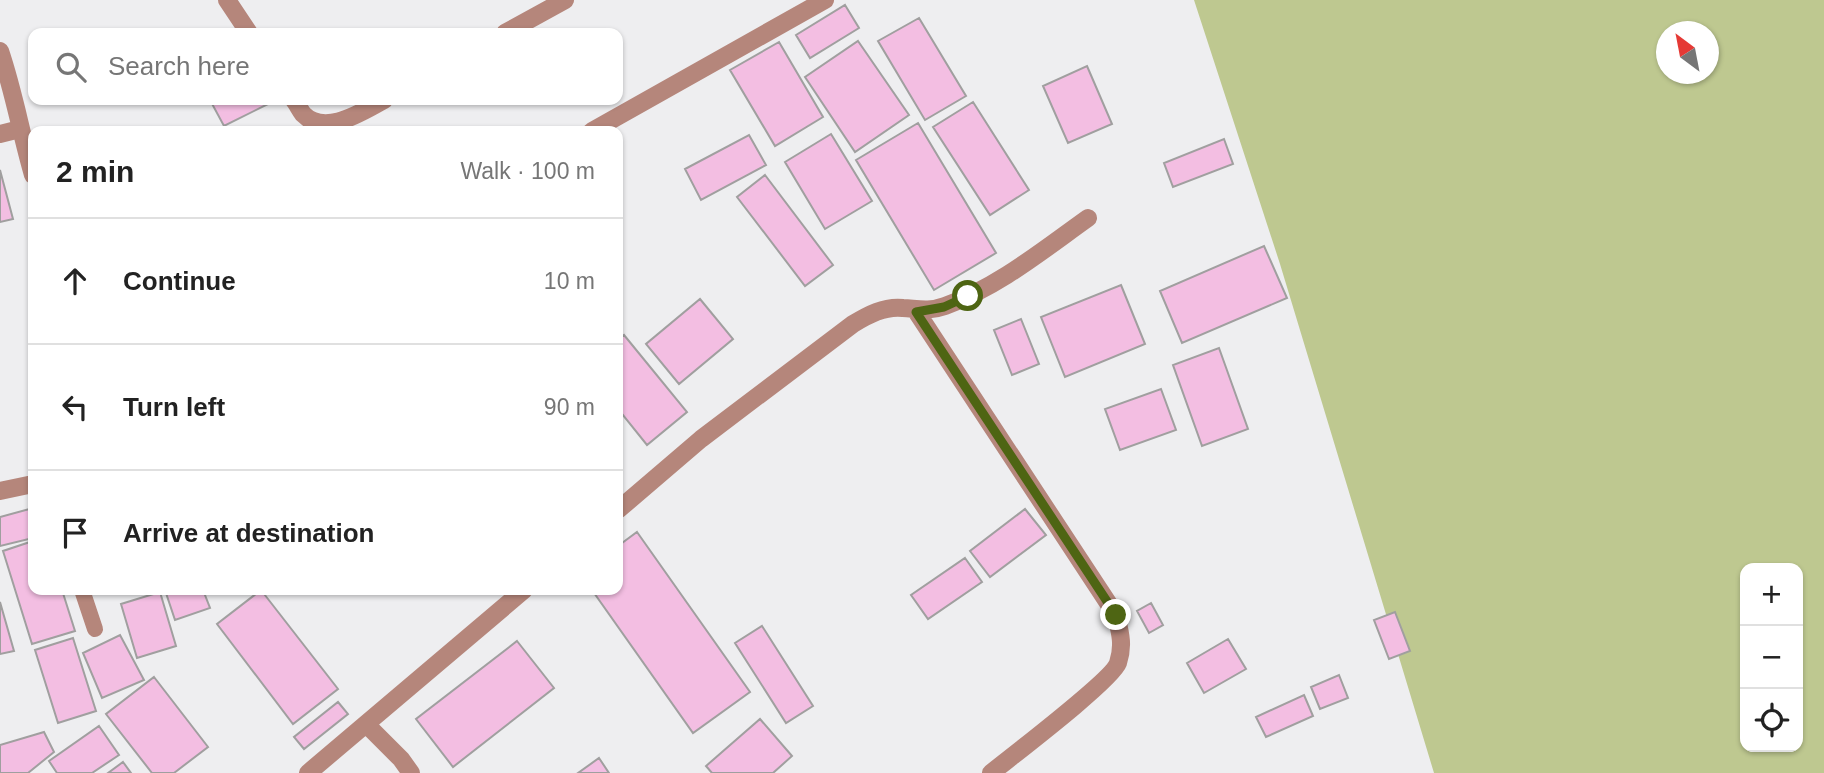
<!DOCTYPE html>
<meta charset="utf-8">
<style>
body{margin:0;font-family:Helvetica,sans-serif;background:#f2f2f2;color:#222}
.controls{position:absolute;right:21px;bottom:21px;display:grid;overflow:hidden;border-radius:14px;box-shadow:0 2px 5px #0004}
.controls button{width:63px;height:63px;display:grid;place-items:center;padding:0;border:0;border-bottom:2px solid #e0e0e0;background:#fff;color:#222;font:35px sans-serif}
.compass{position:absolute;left:1656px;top:21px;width:63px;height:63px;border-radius:50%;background:#fff;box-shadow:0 2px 5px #0004;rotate:328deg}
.stop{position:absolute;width:21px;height:21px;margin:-16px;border:5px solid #4e6513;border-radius:50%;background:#fff}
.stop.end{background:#4e6513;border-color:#fff;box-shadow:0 2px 7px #0008}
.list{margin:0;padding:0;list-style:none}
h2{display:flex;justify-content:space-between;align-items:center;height:91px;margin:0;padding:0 28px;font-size:30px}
h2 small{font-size:23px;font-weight:400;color:#767676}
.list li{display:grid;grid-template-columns:46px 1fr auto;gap:21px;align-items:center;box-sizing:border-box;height:126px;padding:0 28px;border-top:2px solid #e0e0e0}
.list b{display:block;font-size:26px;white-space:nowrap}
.list em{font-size:23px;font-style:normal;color:#767676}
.icon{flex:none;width:38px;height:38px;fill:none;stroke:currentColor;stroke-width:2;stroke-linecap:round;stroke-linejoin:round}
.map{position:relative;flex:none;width:1824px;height:773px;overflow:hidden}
.search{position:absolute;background:#fff;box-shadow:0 2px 5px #0004;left:28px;top:28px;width:595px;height:77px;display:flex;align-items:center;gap:18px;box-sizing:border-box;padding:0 24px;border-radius:14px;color:#767676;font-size:26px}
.panel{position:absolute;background:#fff;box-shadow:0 2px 5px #0004;left:28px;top:126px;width:595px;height:469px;border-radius:14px}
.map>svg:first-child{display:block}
.green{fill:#bec890;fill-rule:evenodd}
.building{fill:#f3bee2;stroke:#a09f9f;stroke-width:2}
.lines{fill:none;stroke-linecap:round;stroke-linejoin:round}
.service{stroke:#b5867b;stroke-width:16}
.minor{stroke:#b5867b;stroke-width:18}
.route{stroke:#4e6513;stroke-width:9}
</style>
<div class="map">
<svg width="1824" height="773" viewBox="0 0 1824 773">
<rect width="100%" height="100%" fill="#eeeef0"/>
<path class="green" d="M1194,0H1824V773H1434L1280,264ZM1666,32H1708V74H1666ZM1745,568H1798V747H1745Z"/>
<path class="building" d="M845,5L859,28L810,58L796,35Z
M919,18L966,96L925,120L878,41Z
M858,41L909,115L855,152L805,77Z
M779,42L823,117L775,146L730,70Z
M1087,66L1112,124L1068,143L1043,86Z
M210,100H266L268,104L224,126Z
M973,102L1029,190L990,215L933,127Z
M918,123L996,253L934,290L856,160Z
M831,134L872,201L825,229L785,162Z
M749,135L766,165L701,200L685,169Z
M1224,139L1233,164L1173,187L1164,163Z
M0,170L13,219L0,222Z
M765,175L833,265L805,286L737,197Z
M1264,246L1287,298L1182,343L1160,291Z
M1121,285L1145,344L1065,377L1041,317Z
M700,299L733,339L679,384L646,344Z
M1021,319L1039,364L1012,375L994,330Z
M624,335L687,412L647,445L618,409V340Z
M1219,348L1248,429L1202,446L1173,365Z
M1161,389L1176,430L1120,450L1105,409Z
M33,508V538L0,546V517Z
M1025,509L1046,535L990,577L970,551Z
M637,532L750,692L693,733L592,590H618V546Z
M33,541V590H62L75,631L32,644L3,551Z
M965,558L982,582L928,619L911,595Z
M165,590H203L210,608L175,620Z
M261,590L338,689L293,724L217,624Z
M160,592L176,646L137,658L121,604Z
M0,602L14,651L0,654Z
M1151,603L1163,625L1149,633L1137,611Z
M1395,612L1410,651L1389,659L1374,620Z
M762,626L813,706L786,723L735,643Z
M120,635L144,680L102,698L83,653Z
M73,638L96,711L58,723L35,650Z
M1228,639L1246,669L1204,693L1187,663Z
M517,641L554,688L453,767L416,719Z
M1339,675L1348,698L1320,709L1311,687Z
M154,677L208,747L174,773H152L106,714Z
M1304,695L1313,716L1266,737L1256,717Z
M338,702L348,714L304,749L294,737Z
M760,719L792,756L773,773H712L706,766Z
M99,726L119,755L92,773H57L49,761Z
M44,732L54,752L28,773H0V745Z
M599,758L609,773H578Z
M123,762L131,773H108Z"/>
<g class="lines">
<path class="service" d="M82,590L95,629"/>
<path class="minor" d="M227,0L249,33
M505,33L565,0
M0,51C14,92 21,134 33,175
M294,100C297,104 300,110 303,114C325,137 363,111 384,100
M592,131L825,0
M0,134L20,129
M916,311L1116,615C1120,632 1124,645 1118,663C1112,680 1012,756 991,773
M0,491L33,484
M618,510L701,439L853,324C868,315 884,306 903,308C919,309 928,312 945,306C998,287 1043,250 1088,218
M366,724L401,759L411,773
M308,773L524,590"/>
</g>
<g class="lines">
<path class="route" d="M968,296L944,307L916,312L1116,615"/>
</g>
</svg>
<div class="controls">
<button>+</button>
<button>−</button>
<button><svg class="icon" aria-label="locate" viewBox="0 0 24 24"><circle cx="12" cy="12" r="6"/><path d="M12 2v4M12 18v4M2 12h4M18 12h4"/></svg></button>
</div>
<svg class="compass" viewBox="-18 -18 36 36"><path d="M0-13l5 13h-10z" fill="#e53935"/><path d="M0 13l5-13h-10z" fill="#767676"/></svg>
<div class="stop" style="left:968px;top:296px"></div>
<div class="stop end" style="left:1116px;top:615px"></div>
<div class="search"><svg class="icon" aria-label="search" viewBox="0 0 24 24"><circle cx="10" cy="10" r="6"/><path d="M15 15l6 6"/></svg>Search here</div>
<section class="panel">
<h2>2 min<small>Walk · 100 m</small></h2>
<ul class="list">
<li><svg class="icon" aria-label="ahead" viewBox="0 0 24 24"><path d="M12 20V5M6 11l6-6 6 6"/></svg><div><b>Continue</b></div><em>10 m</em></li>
<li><svg class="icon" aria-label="left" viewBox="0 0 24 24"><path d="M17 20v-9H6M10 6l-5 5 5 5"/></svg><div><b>Turn left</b></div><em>90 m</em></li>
<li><svg class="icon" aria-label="arrive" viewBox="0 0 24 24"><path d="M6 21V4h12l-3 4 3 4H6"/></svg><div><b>Arrive at destination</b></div></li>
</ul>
</section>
</div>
